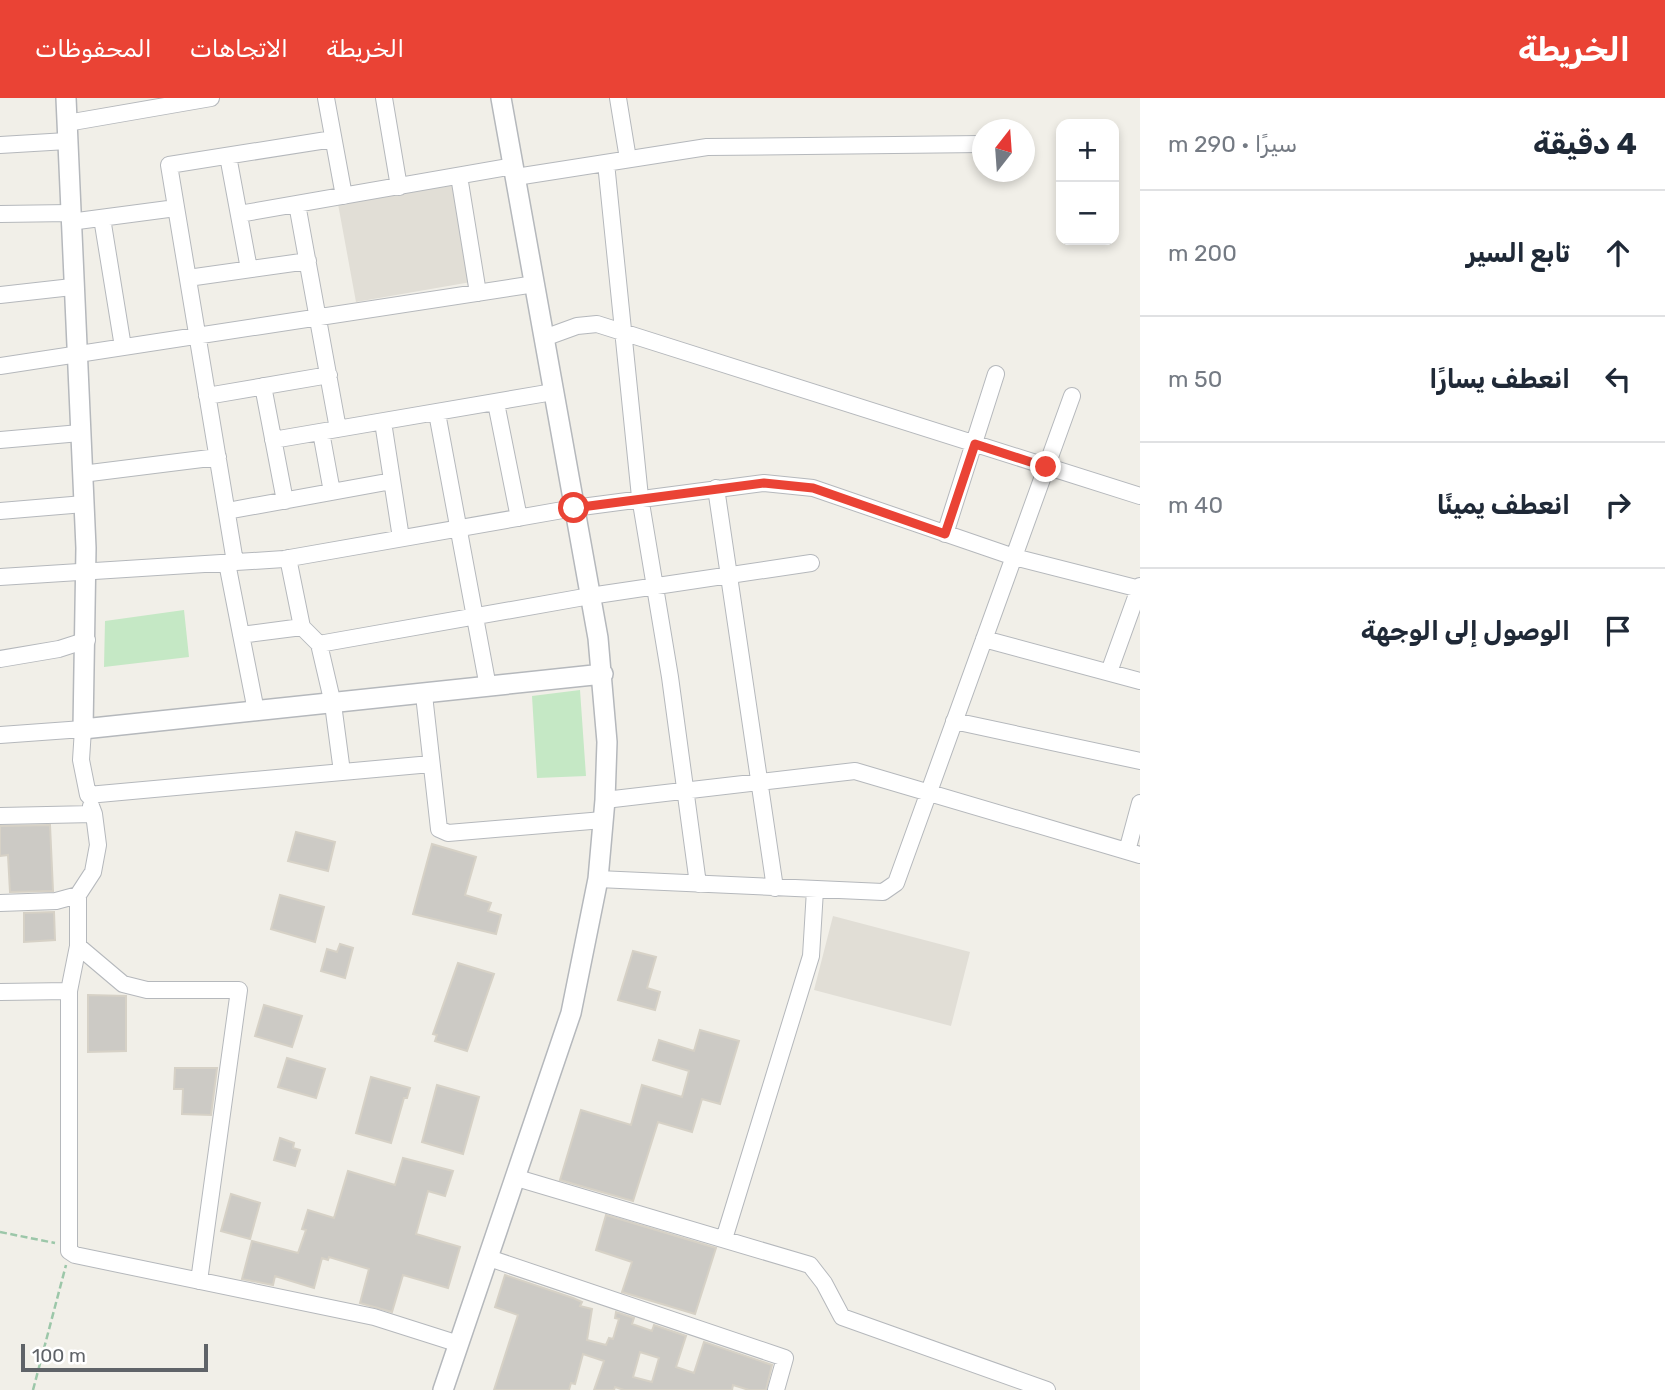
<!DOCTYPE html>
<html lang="ar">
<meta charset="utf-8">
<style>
body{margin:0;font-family:Rubik,"Noto Naskh Arabic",sans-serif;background:#f2f2f3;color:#1f2937;direction:rtl}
.controls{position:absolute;right:21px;top:21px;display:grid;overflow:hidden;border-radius:14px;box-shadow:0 4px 10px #0003}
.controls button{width:63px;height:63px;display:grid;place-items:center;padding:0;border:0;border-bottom:2px solid #e0e1e3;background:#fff;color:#1f2937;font:35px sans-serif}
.compass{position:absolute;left:972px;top:21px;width:63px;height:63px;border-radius:50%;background:#fff;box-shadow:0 4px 10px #0003;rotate:17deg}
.scale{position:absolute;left:21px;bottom:18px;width:187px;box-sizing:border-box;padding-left:7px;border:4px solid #5f6368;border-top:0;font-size:19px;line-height:24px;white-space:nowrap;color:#5f6368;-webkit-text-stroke:5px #fff;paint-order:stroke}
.stop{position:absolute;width:21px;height:21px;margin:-16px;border:5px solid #ea4335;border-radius:50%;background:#fff}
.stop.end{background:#ea4335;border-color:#fff;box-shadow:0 2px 7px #0008}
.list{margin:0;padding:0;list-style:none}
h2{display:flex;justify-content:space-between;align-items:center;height:91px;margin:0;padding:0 28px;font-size:30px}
h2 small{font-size:23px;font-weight:400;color:#747a83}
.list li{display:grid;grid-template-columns:46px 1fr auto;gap:21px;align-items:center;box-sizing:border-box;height:126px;padding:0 28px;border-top:2px solid #e0e1e3}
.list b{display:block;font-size:26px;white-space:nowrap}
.list em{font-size:23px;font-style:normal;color:#747a83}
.icon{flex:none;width:38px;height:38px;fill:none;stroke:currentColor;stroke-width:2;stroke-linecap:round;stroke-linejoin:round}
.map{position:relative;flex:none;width:1140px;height:1292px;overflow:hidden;direction:ltr}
header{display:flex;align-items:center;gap:42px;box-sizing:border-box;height:98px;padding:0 35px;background:#ea4335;color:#fff}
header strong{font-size:33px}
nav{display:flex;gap:38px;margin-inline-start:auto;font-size:24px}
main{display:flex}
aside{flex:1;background:#fff}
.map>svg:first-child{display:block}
.education{fill:#e1ded6}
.green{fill:#c5e8c5}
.building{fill:#cccac5;stroke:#d6d1c6;stroke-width:2;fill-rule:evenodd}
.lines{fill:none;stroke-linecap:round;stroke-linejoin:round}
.minor-casing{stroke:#b5b8bc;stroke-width:18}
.tertiary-casing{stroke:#b5b8bc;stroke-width:22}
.path{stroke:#9cc7a9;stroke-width:2.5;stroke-dasharray:7 3.5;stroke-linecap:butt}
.minor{stroke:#fff;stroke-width:16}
.tertiary{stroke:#fff;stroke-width:19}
.route{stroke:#ea4335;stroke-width:9}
</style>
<header>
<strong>الخريطة</strong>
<nav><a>الخريطة</a><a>الاتجاهات</a><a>المحفوظات</a></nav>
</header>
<main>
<aside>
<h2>4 دقيقة<small>سيرًا · 290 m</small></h2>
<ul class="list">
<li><svg class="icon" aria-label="ahead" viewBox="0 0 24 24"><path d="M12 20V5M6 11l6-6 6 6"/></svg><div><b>تابع السير</b></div><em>200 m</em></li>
<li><svg class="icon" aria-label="left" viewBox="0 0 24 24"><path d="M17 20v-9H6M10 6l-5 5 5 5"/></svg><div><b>انعطف يسارًا</b></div><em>50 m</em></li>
<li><svg class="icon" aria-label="right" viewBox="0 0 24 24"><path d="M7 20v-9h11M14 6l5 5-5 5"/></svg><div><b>انعطف يمينًا</b></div><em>40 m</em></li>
<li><svg class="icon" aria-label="arrive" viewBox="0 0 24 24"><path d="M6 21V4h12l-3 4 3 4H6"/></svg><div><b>الوصول إلى الوجهة</b></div></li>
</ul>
</aside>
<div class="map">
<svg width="1140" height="1292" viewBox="0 0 1140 1292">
<rect width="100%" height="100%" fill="#f1efe8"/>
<path class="education" d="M453,86L471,184L356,204L338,106Z
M833,818L970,854L951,928L814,892Z"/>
<path class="green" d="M184,512L189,559L104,569L105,523Z
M580,592L586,678L537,680L532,598Z"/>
<path class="building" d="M50,727L53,793L10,794L8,757L0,758V728Z
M296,734L335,744L328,773L288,763Z
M432,746L476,759L465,797L491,805L488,813L501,817L496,836L413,816Z
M280,797L324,809L315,844L271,831Z
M54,814L55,842L24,844V815Z
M340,846L353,850L345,880L321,873L327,851L337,854Z
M633,853L656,859L647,890L660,894L655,912L618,902Z
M458,865L494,876L467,953L435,943L437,937L433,936Z
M88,897L126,898V953L88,954Z
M264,907L302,918L292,949L255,938Z
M700,932L739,943L720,1006L702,1001L692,1034L658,1024L633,1103L560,1082L581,1012L631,1027L642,987L682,999L689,973L653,962L659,942L694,953Z
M287,960L325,971L316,1000L278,989Z
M175,970H217L211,1017L182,1016L183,991H174Z
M371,979L410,990L407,1000H404L391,1045L356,1035Z
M437,987L479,999L463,1056L422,1044Z
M280,1040L294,1045L293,1050L300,1052L295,1068L274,1062Z
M403,1060L453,1073L445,1098L428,1093L416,1136L460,1149L448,1190L403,1177L392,1214L360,1205L369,1171L329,1159L328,1162L322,1160L314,1190L275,1178L273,1187L242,1181L252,1143L298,1155L306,1132L302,1131L308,1112L334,1120L348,1073L395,1087Z
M231,1096L260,1105L250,1141L221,1133Z
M606,1117L716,1150L695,1216L622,1194L632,1164L596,1152Z
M505,1177L573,1200L582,1204L580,1208L592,1211L587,1242L606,1247L609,1240L613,1241L619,1221L615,1220L616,1214L634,1220L632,1226L652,1233L654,1227L686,1238L676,1269L694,1275L704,1244L772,1267L766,1292H749L733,1287L732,1292H624L615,1289L614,1292H594L604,1263L583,1256L575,1286L571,1285L569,1292H494L518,1217L495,1209ZM640,1254L659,1260L652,1284L633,1279Z"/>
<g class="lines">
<g class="minor-casing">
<path id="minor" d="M326,0L344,98
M384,0L399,89
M618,0L628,61
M67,25L211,0
M0,47L67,43
M228,58L249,171
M606,65L640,399L670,579L698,786
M459,78L478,195
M516,79L707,49L982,46
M297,106L338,331
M0,116L70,115
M239,116L514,68
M102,120L123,249
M70,124L176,110
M188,180L308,163
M0,197L72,189
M544,240L577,228L597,226L1140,398
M0,268L535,186
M263,288L285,403
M207,298L329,277
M496,305L519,420
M437,315L488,589
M383,324L401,440
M321,334L332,394
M0,342L80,335
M273,342L553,294
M82,376L218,359
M716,390L775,790
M0,413L84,406
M227,413L392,383
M945,436L996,276
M288,460L302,529L319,546L333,606L342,674
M235,464L169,67L333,41
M227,465L256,613
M0,479L284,461L574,410L764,385L813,390L1014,459L1140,491
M241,537L302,529
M984,541L1140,583
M319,546L590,498L811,465
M0,561L59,551L87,542
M1109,574L1140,488
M424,597L439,731L448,735L603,722
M954,623L1140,663
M0,637L83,631L81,662L88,697L431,666
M605,702L855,673L1140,757
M94,716L98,747L93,774L78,797V848L69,893V1153L75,1157L374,1219L459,1246
M0,718L94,716L91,708
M1127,753L1140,705
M598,781L883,794L896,785L1072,298
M0,805L56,803L78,797
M78,848L123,886L147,892H239L199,1183
M0,894L69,893
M517,1080L810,1167L824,1185L842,1219L1047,1292
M724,1141L811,858L815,792
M489,1160L785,1260L776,1292"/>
</g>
<g class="tertiary-casing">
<path id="tertiary" d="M66,0L86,450L83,631L603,576
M443,1292L571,915L598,781L605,702L607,644L598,540L501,0"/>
</g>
<path class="path" d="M0,1134L55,1145
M33,1292L66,1167"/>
<use href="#minor" class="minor"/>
<use href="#tertiary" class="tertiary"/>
</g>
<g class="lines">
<path class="route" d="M574,410L764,385L813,390L945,436L975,346L1046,369"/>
</g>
</svg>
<div class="controls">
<button>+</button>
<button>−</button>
</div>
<svg class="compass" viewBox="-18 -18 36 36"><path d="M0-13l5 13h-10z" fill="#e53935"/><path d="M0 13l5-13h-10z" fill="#747a83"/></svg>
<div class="scale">100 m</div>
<div class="stop" style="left:574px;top:410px"></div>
<div class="stop end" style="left:1046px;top:369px"></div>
</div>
</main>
